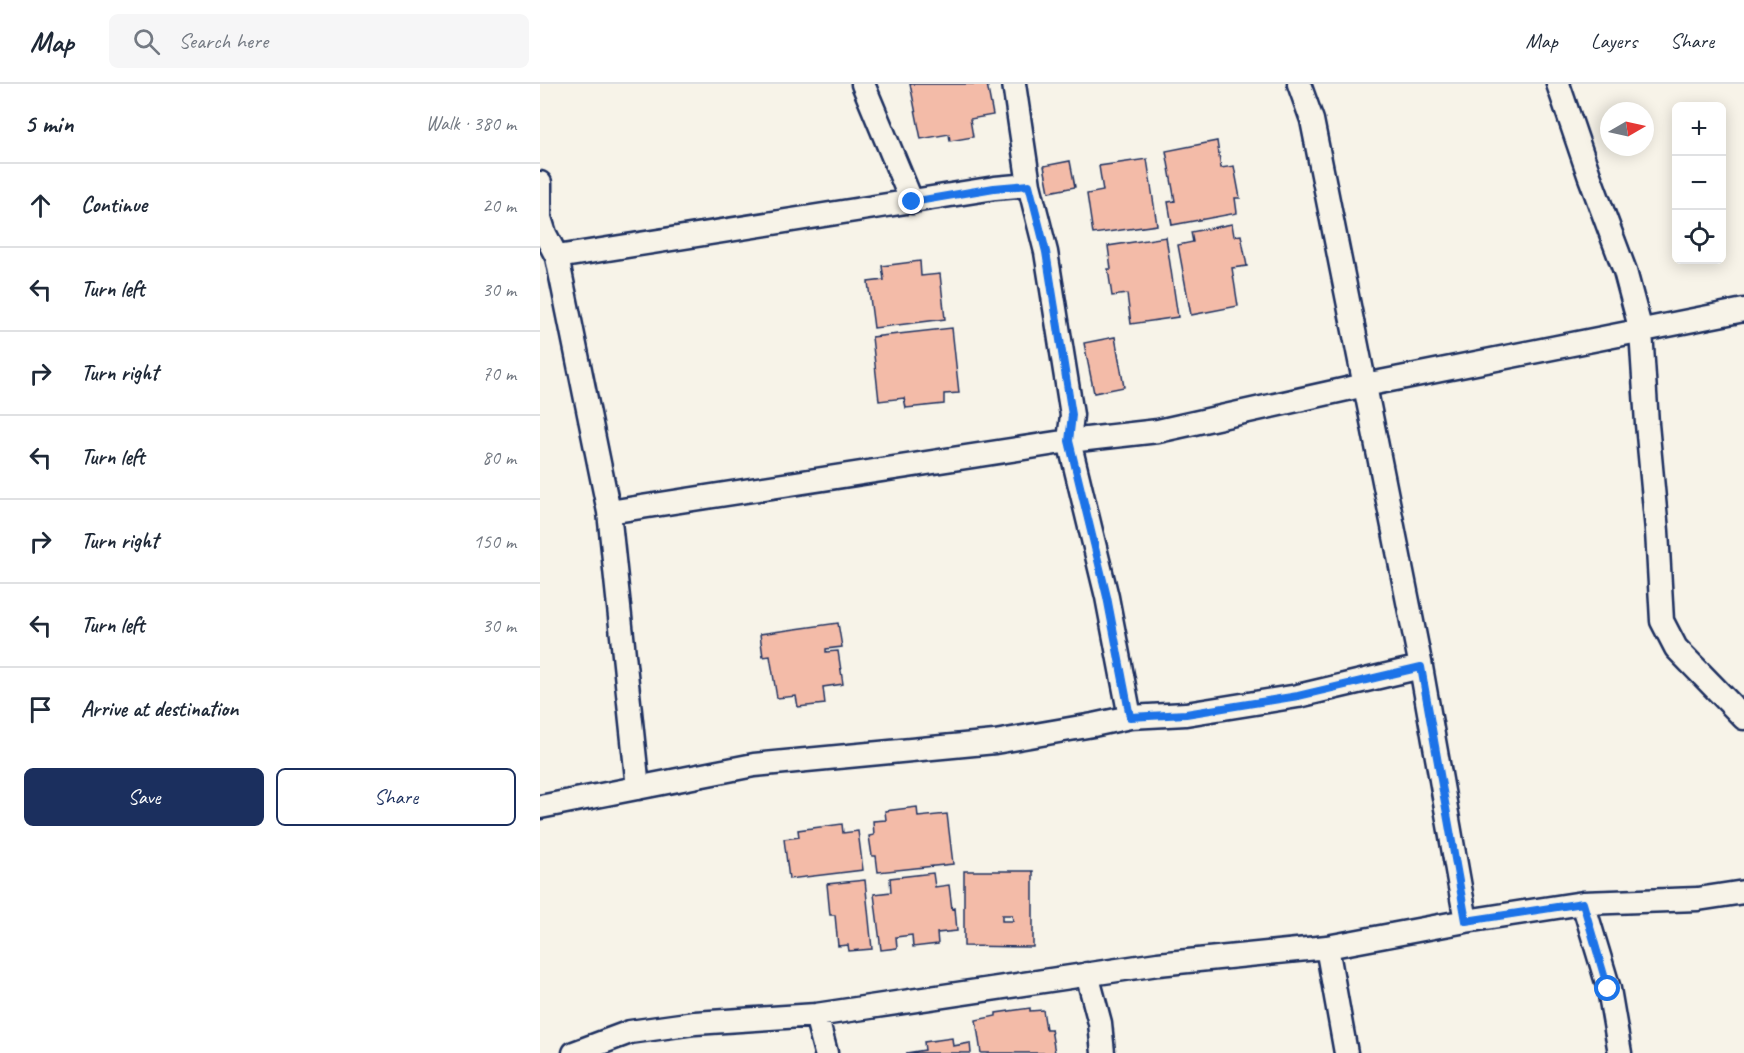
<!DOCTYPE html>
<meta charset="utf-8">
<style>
body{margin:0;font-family:Caveat,sans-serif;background:#f6f6f7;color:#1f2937}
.controls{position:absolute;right:18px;top:18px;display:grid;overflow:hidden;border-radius:9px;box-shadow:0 3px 15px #0003}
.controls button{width:54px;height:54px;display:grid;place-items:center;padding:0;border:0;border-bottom:2px solid #e0e1e3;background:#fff;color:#1f2937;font:30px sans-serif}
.compass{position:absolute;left:1060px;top:18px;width:54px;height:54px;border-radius:50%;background:#fff;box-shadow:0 3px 15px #0003;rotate:81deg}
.stop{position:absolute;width:18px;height:18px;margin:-14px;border:4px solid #1a73e8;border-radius:50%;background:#fff}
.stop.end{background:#1a73e8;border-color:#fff;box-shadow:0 2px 6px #0008}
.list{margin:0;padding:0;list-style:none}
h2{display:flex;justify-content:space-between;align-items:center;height:78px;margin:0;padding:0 24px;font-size:26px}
h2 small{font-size:20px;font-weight:400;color:#747a83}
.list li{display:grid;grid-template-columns:39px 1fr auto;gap:18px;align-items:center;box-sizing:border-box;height:84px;padding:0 24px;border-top:2px solid #e0e1e3}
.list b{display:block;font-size:22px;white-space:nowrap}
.list em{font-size:20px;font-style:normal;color:#747a83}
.actions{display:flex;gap:12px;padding:18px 24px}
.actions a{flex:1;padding:14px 0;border:2px solid #1b2f5e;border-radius:9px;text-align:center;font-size:21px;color:#1b2f5e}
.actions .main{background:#1b2f5e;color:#fff}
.icon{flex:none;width:33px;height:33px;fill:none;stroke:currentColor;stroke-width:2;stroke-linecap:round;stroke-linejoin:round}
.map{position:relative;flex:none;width:1204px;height:969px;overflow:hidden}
header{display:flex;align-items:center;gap:36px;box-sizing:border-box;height:84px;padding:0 30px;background:#fff;border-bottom:2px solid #e0e1e3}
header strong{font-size:28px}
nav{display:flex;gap:33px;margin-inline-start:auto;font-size:21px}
.search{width:420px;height:54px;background:#f6f6f7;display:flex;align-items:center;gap:15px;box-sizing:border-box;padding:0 21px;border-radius:9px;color:#747a83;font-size:22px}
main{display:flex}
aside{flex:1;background:#fff}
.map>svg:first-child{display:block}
.building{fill:#f3bba8;stroke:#1b2f5e;stroke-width:1.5;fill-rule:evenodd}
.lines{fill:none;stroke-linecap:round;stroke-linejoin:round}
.minor-casing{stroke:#1b2f5e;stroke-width:27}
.minor{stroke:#f7f3e8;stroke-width:22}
.route{stroke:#1a73e8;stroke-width:8}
</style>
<header>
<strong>Map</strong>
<div class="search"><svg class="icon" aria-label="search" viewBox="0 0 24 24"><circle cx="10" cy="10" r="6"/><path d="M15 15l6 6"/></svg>Search here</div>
<nav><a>Map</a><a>Layers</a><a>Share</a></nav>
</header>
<main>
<aside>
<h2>5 min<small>Walk · 380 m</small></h2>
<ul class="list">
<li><svg class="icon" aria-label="ahead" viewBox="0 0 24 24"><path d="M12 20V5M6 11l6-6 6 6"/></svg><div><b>Continue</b></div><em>20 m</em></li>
<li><svg class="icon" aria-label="left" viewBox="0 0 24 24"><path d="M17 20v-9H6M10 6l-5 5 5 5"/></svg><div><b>Turn left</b></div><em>30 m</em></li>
<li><svg class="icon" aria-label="right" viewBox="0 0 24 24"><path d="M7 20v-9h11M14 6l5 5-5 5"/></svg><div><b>Turn right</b></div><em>70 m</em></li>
<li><svg class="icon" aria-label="left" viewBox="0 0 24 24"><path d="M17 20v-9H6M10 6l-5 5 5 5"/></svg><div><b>Turn left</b></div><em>80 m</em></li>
<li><svg class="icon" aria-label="right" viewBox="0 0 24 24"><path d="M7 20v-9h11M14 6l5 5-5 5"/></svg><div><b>Turn right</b></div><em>150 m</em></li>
<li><svg class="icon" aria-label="left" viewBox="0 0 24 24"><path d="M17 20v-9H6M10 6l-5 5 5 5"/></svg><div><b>Turn left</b></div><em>30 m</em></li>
<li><svg class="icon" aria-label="arrive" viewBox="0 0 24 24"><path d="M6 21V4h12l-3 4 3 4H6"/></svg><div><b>Arrive at destination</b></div></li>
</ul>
<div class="actions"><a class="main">Save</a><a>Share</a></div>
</aside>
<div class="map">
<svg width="1204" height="969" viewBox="0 0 1204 969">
<rect width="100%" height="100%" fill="#f7f3e8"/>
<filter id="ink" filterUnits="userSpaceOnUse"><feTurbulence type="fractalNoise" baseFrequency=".0167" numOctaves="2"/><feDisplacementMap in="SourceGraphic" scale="12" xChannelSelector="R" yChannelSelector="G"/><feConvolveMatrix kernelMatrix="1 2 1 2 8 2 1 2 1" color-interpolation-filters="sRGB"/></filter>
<g filter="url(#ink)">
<path class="building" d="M370,0H447L453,31L430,35L433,53L410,57L409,50L381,55Z
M677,57L681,84L694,82L700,114H695L697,129L632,141L628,118L635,117L626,67Z
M607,75L617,141L553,150L547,110L563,107L559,82Z
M530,77L535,103L509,108L504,82Z
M692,140L694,152L701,151L707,182L692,184L698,222L651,231L638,161L653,158L651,148Z
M626,153L638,233L591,240L587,210L572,212L568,185H571L568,162Z
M380,177L381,192L400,190L405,235L334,244L328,198L344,196L342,182Z
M412,244L419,309L404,310V320L366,324L364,314L339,317L332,253Z
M575,253L584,303L554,309L544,259Z
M298,539L302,563L286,565V568L298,567L303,600L283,603L285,620L258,623L256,612L237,614L230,572L223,573L220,550Z
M377,723L378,733L407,730L413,780L338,788L336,772H332L329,752L334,751L333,737L346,736L345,727Z
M302,740L303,749L318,747L323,786L249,795L244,755L259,753L258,746Z
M424,787H493V863L424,862ZM462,831H472L473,837H462Z
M393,789L395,803L409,801L412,825L415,824L417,847L397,849L398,860L373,863L372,851L356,853L357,864L341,866L334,810L351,808L350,794Z
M325,796L332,865L309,867L308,861L298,862L295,831H290L287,800Z
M490,924V927L503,926L506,945H511L515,969H441L436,936L456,932V929Z
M412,954L413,962L430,959L431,969H366L385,966L384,958Z"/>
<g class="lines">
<g class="minor-casing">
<path id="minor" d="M323,0L372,118
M474,0L489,101
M759,0L772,36L881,583L926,837
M1018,0L1049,91L1085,187L1101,247L1107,340L1117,447L1122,537L1136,564L1204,634
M0,99V133
M0,134L5,150L17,173L455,104L489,101L506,168L532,331L529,357L567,513L590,633L553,641L455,658L214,681L0,723
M17,173L69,428L529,357L618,347L825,301L1204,226
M69,428L98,704
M590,633L646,630L758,612L881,583
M1043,819L1069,905L1080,969
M787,863L806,969
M547,890L560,939L563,969
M276,931L286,969
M34,969L90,948L155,939L276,931L618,880L787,863L926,837L1043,819L1158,815L1204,808"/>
</g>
<use href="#minor" class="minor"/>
</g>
</g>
<g class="lines" filter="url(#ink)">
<path class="route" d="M372,118L454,104L489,101L506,168L532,331L529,357L567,513L590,633L646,630L758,612L881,583L926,837L1043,819L1068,905"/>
</g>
</svg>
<div class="controls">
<button>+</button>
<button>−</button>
<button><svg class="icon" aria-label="locate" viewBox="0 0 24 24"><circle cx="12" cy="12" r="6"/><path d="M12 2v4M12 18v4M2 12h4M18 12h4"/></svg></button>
</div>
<svg class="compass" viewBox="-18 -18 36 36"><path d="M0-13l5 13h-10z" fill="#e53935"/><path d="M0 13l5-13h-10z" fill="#747a83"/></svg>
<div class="stop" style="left:1068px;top:905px"></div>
<div class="stop end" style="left:372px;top:118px"></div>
</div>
</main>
